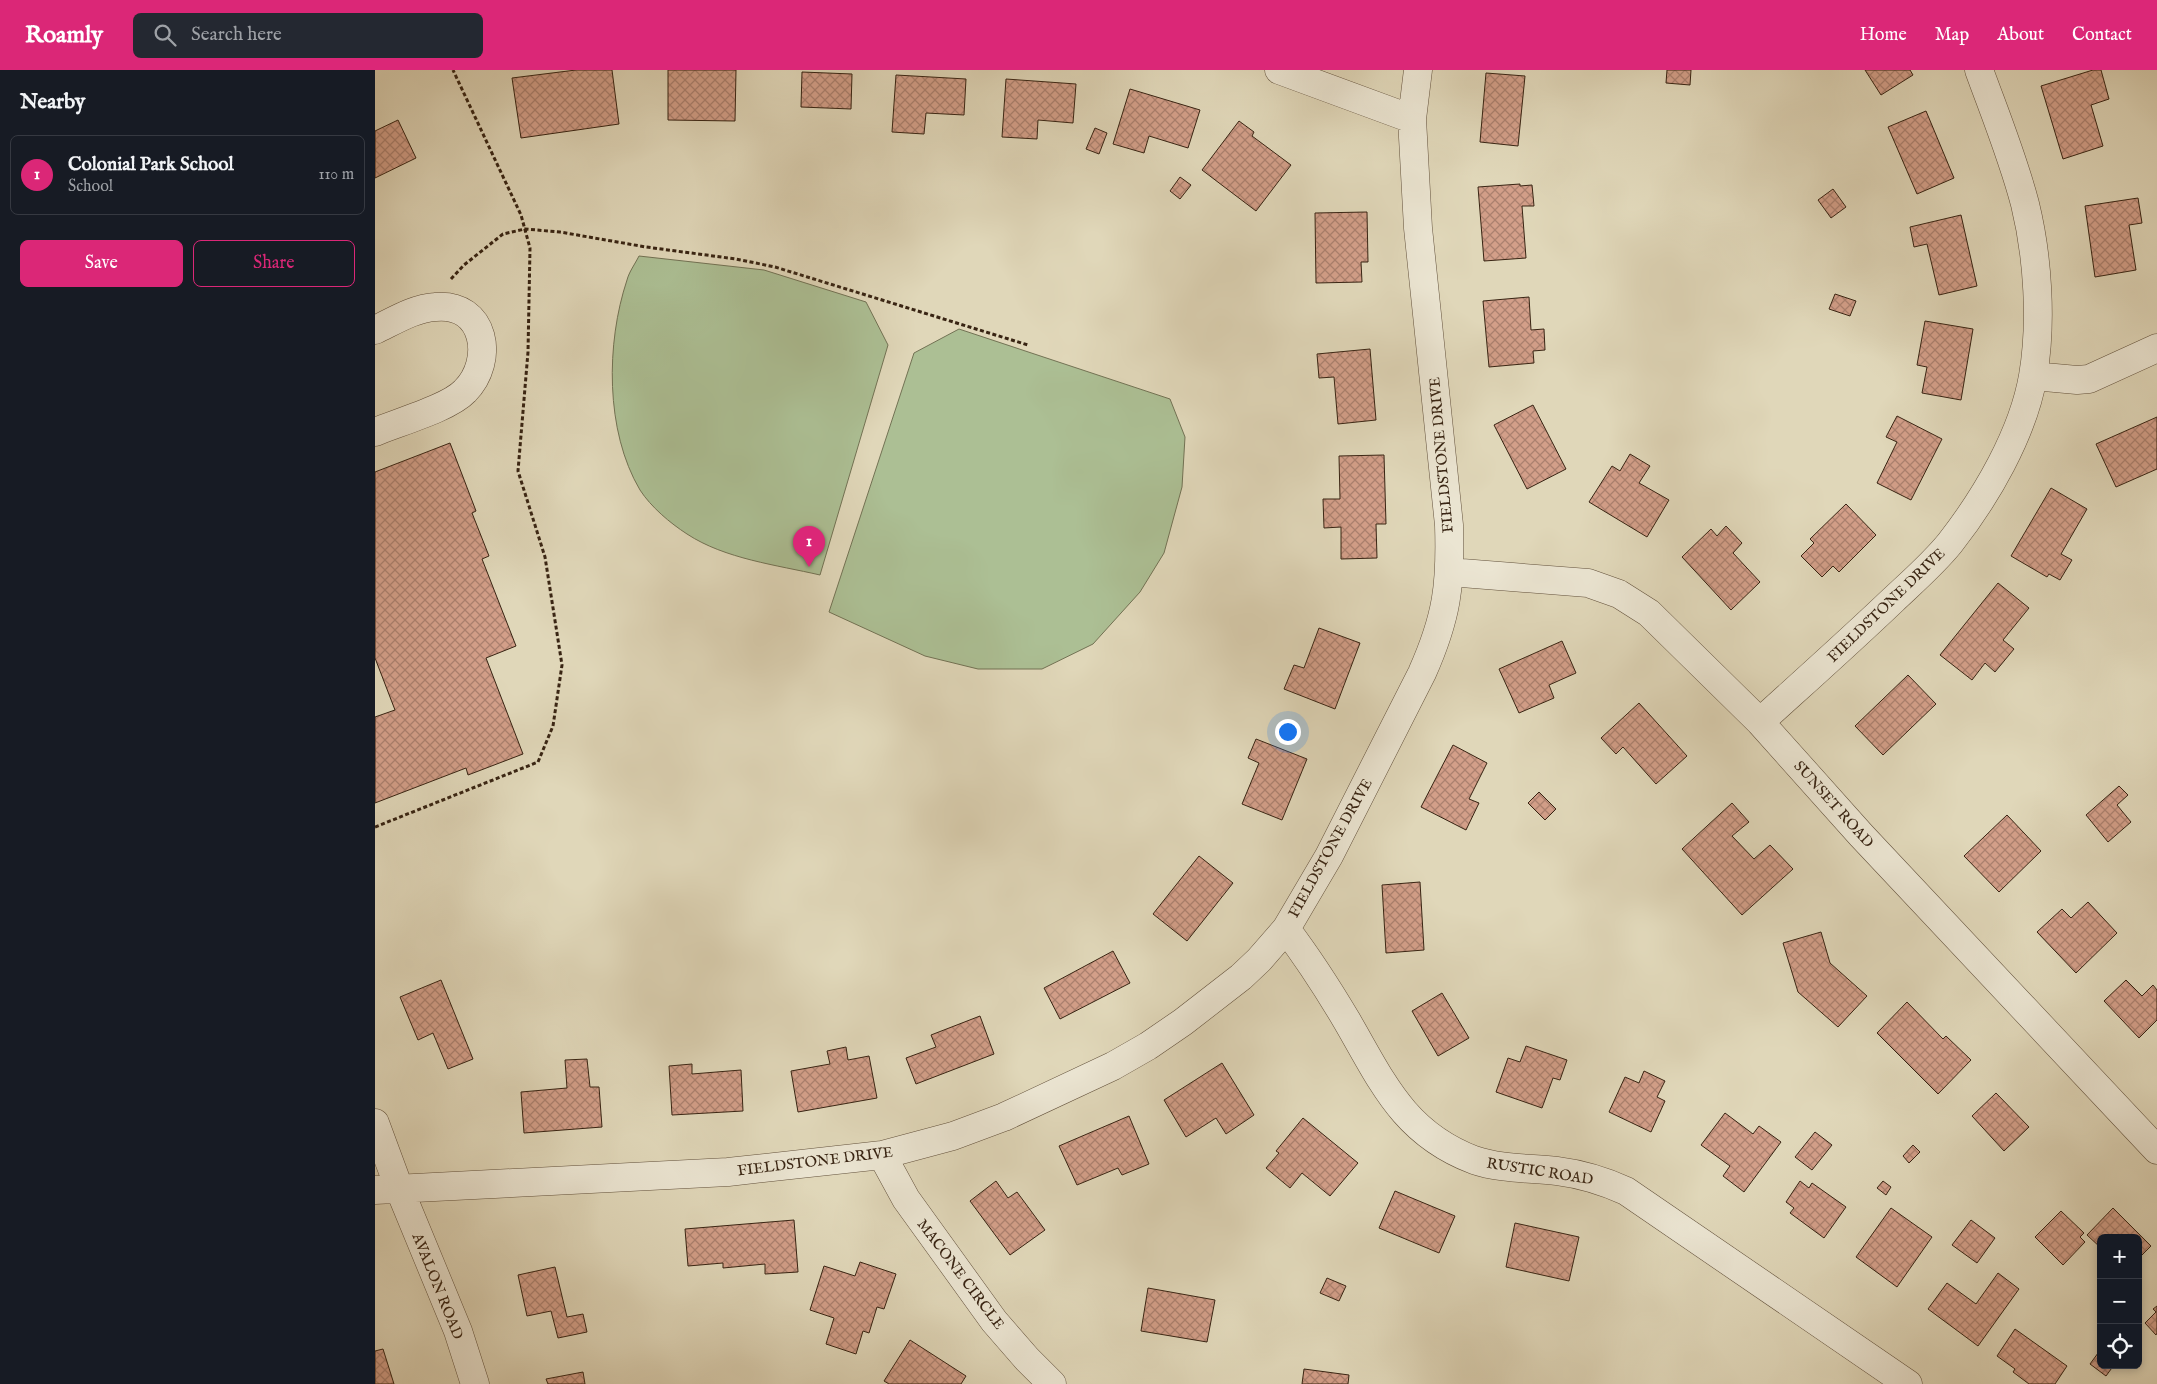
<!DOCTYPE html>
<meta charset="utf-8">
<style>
body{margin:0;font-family:"IM FELL English",serif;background:#242831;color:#f1f3f6}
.controls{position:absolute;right:15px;bottom:15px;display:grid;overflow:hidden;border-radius:8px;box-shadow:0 2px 8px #0003}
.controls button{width:45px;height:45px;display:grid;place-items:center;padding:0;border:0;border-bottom:1px solid #363941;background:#171b24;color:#f1f3f6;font:25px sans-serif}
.you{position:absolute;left:912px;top:661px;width:18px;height:18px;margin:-12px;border:4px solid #fff;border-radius:50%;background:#1a73e8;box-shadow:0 0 0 8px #1a73e833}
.badge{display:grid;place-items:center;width:32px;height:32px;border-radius:50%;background:#db2777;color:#fff;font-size:16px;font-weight:700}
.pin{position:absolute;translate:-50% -41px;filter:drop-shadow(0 1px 2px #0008)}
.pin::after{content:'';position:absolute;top:26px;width:18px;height:15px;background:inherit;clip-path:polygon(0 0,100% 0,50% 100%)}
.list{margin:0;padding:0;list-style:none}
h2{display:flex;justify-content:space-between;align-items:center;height:65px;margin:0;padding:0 20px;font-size:21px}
h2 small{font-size:16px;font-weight:400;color:#9ea1a6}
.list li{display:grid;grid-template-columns:32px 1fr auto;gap:15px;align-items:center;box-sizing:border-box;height:80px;margin:0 10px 10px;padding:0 10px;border:1px solid #363941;border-radius:8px}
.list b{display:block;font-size:19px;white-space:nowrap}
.list p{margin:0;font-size:16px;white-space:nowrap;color:#9ea1a6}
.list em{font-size:16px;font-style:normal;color:#9ea1a6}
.actions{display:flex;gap:10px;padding:15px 20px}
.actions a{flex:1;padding:11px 0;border:1px solid #db2777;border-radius:8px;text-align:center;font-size:18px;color:#db2777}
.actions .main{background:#db2777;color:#fff}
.icon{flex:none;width:28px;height:28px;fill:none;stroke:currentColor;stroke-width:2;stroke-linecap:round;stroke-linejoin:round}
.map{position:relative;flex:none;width:1782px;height:1314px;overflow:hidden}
header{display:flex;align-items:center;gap:30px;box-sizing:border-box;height:70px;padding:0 25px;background:#db2777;color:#fff}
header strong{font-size:24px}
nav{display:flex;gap:28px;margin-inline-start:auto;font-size:18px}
.search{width:350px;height:45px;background:#242831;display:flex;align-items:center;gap:12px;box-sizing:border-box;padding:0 18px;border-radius:8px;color:#9ea1a6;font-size:19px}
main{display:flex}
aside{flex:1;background:#171b24}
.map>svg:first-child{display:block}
.garden{fill:#acbf94;stroke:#727254}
.building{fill:url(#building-cross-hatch);stroke:#382413}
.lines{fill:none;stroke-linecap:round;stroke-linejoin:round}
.minor-casing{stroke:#62513c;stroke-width:29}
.path{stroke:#382413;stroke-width:3;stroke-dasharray:4 2.5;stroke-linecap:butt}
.minor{stroke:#ebe5d2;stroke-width:28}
.labels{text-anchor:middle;stroke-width:4.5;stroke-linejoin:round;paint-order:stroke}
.street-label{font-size:15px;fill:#382413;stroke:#ebe5d2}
</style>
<header>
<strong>Roamly</strong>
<div class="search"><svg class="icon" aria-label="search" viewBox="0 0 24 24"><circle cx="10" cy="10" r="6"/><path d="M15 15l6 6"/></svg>Search here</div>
<nav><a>Home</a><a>Map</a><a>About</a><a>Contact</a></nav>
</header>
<main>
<aside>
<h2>Nearby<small></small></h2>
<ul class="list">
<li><span class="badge">1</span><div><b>Colonial Park School</b><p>School</p></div><em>110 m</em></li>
</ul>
<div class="actions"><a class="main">Save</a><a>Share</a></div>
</aside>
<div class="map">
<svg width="1782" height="1314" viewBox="0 0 1782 1314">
<defs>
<pattern id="building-cross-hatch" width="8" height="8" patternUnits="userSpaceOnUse" patternTransform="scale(1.25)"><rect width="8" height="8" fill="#d39f89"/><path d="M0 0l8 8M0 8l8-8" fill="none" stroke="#ac816f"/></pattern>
</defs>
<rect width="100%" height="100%" fill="#e0d7b9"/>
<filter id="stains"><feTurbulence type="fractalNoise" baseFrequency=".004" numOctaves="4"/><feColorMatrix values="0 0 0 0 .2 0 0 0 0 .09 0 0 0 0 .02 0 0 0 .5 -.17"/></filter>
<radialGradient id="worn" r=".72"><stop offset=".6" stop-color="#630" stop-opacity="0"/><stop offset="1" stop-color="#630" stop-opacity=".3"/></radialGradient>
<path class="garden" d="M264,186L389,200L491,232L513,275L445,505C402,495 350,489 312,464C295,453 276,437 265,420C230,361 231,273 252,210C254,202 260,194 264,186Z
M584,259L795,329L810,367L807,417L789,483L765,522L718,574L667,599H603L550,586L454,542L539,283Z"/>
<path class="building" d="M201,0H237L244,54L146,68L137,8Z
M293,0H361L360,51L293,50Z
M1292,0H1316L1315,15L1291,13Z
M1490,0H1535L1538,5L1506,25Z
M1718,0H1726L1734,29L1716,35L1728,76L1688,89L1666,16Z
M427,2L477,4L476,39L426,37Z
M1111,3L1150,6L1143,76L1105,72Z
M521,5L591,9L589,45L551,43L549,64L517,62Z
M631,9L701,14L698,53L663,50L662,69L627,67Z
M755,19L825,40L813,78L774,66L769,83L738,74Z
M1551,41L1579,108L1542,124L1513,57Z
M23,50L41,88L0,108V61Z
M864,51L879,62L877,66L916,95L881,141L827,100Z
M720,58L732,63L724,84L711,79Z
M805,107L816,115L805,129L795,121Z
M1145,114V116L1157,115L1159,136H1147L1151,188L1109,191L1103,117Z
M1458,119L1471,137L1456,148L1443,130Z
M1763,128L1767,153L1754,155L1761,200L1720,207L1710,136Z
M992,142L993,192H986L987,212L941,213L940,143Z
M1586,145L1602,216L1564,225L1552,174L1539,177L1535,157Z
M1460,224L1481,231L1475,246L1454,239Z
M1154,227L1156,260L1169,259L1170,280L1158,281L1159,293L1114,297L1108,231Z
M1550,251L1598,259L1586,330L1547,323L1552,297L1542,295Z
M995,279L1001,350L963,354L959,307L944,308L942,284Z
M1158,335L1191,399L1152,419L1119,355Z
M1522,346L1567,369L1536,430L1502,413L1522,372L1511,367Z
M1782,347V399L1741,417L1721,374Z
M75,373L101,441L97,443L114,486L107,489L141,576L111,588L148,684L93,705L91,698L0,733V647L20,640L0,588V402Z
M1255,384L1275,396L1264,413L1294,430L1272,467L1214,432L1237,396L1245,401Z
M1009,385L1011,454H1001L1002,488L966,489V457L949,458L948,429H965L964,386Z
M1676,418L1712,439L1686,484L1697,490L1685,510L1674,504L1672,507L1636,486Z
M1471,434L1501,465L1464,502L1458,496L1447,507L1426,486L1439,473L1435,469Z
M1351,456L1367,473L1358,483L1385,512L1356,540L1307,487L1336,459L1342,466Z
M1623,513L1654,538L1628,570L1639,579L1620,602L1610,593L1597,610L1565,585Z
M944,558L985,573L960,639L909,619L919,595L929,598Z
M1187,571L1201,603L1174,615L1179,628L1144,643L1124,599Z
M1533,605L1561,634L1508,685L1480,656Z
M1264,633L1312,686L1281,714L1248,677L1241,684L1226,668Z
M881,669L932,689L907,750L867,734L884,693L873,688Z
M1078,675L1112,693L1094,729L1104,733L1091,760L1046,737Z
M1744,716L1753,725L1742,735L1756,752L1733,772L1711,745Z
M1164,722L1181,739L1170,750L1153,733Z
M1357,733L1374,752L1357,766L1379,789L1395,775L1418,799L1367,845L1307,779Z
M1632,745L1666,781L1624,822L1589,786Z
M824,786L858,813L812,871L778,844Z
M1045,812L1049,880L1011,883L1007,815Z
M1713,832L1742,863L1701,903L1662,862L1687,839L1696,848Z
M1446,862L1455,893L1492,926L1463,957L1423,922L1408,873Z
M738,881L755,913L685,949L669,918Z
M66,910L98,989L73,999L58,963L43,970L25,927Z
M1751,910L1767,926L1778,915L1782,920V950L1764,968L1729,931Z
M1067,923L1094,968L1063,986L1037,941Z
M1532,932L1568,969L1571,966L1596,990L1563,1024L1502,963Z
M605,946L619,984L541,1014L531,988L561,977L556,965Z
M1151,976L1192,990L1185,1010L1178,1008L1167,1038L1121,1022L1133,988L1145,992Z
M471,977L473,990L494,986L502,1028L423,1042L416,1001L455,994L452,981Z
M212,989L215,1017H224L227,1057L149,1063L146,1022L192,1018L190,990Z
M847,993L879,1045L851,1064L841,1048L811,1067L789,1030Z
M317,994V1004L366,1000L368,1041L297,1045L294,996Z
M1269,1001L1290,1011L1282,1027L1290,1031L1276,1062L1234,1042L1250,1007L1264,1013Z
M1621,1023L1654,1057L1629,1081L1597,1046Z
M1350,1043L1378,1064L1384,1056L1406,1072L1369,1122L1348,1106L1355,1096L1326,1075Z
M754,1046L774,1094L747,1105L743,1098L702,1115L684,1076Z
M928,1048L983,1093L955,1126L927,1103L915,1118L891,1098L904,1083L901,1081Z
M1440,1062L1457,1075L1437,1100L1420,1087Z
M1538,1075L1545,1082L1534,1093L1528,1086Z
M621,1111L633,1128L642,1122L670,1160L635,1185L595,1131Z
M1425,1111L1434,1118L1437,1113L1471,1137L1449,1168L1415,1143L1419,1138L1411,1132Z
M1508,1111L1516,1117L1511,1125L1502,1118Z
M1020,1121L1080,1146L1064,1183L1004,1158Z
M1516,1138L1557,1167L1522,1217L1481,1187Z
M1738,1138L1776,1176L1763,1189V1168H1726V1178L1712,1165Z
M1686,1141L1709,1163L1705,1167L1710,1172L1688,1195L1660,1167Z
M419,1150L423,1202L390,1204V1194L348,1198V1193L313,1196L310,1159Z
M1596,1150L1620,1168L1602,1193L1577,1175Z
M1140,1153L1204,1167L1194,1211L1131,1197Z
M485,1192L521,1204L509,1239L502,1237L494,1263L488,1261L481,1284L451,1274L459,1248L435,1240L449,1196L480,1206Z
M180,1197L192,1247L208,1244L212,1262L183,1268L176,1241L152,1246L143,1205Z
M1623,1203L1644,1219L1603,1276L1553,1239L1572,1213L1601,1234Z
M952,1208L971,1216L964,1231L945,1223Z
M773,1218L840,1230L832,1272L766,1261Z
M1782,1236V1263L1781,1265L1770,1253L1781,1242L1778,1239Z
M1640,1259L1692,1296L1680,1314H1654L1638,1302L1640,1299L1622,1286Z
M535,1270L591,1306L586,1314H514L509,1311Z
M8,1279L19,1314H0V1281Z
M1726,1279V1295H1739L1731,1306L1715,1294Z
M929,1299L974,1305L973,1314H927Z
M208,1302L210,1314H173L171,1309Z"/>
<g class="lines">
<g class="minor-casing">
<path id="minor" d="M904,0L1037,49
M0,260C19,251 40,238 60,237C111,232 120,291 90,321C74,338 24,352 0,362
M1658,306L1702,310L1714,309L1782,278
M1074,502L1213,513L1244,524L1274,543L1385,652L1486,765L1782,1080
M1385,652C1429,612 1474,572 1518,530C1537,512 1558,494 1575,473C1611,427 1648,364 1658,306C1667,253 1663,187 1650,134C1638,88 1620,44 1604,0
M911,859C933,888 953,919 972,951C1007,1011 1028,1063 1099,1090C1125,1099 1154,1098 1182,1101C1206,1104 1229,1111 1251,1121L1533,1314
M0,1053L24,1118L83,1261L100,1314
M507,1085L531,1129L619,1251L652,1289L677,1314
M0,1120L353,1102L507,1085L578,1066L629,1047L738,996L773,976L808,952L866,907L884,890L911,859L954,786L1047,603C1072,547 1076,515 1074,455L1043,158L1037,49L1043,0"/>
</g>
<path class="path" d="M76,209L89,195L128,164L150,159L185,162L271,177L361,189L400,197L653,275
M0,757L163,692L178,656L187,595L170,487L143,401L153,282L155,178L146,145L78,0"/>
<use href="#minor" class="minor"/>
</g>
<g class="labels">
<g class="street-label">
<text transform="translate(1066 385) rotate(-95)" y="5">FIELDSTONE DRIVE</text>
<text transform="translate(1511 535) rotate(-44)" y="5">FIELDSTONE DRIVE</text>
<text transform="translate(1459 734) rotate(48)" y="5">SUNSET ROAD</text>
<text transform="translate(955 778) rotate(-61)" y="5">FIELDSTONE DRIVE</text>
<text transform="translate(440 1091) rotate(-7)" y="5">FIELDSTONE DRIVE</text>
<text transform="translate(1165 1101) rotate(9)" y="5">RUSTIC ROAD</text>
<text transform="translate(586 1204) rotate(53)" y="5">MACONE CIRCLE</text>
<text transform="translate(63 1216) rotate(68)" y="5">AVALON ROAD</text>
</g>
</g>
<rect width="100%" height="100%" filter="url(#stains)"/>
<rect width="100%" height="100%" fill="url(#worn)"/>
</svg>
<div class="controls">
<button>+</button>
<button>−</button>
<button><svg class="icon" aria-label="locate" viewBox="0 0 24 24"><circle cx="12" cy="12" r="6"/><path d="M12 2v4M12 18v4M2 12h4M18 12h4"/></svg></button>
</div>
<div class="you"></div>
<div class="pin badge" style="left:434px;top:497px">1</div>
</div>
</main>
